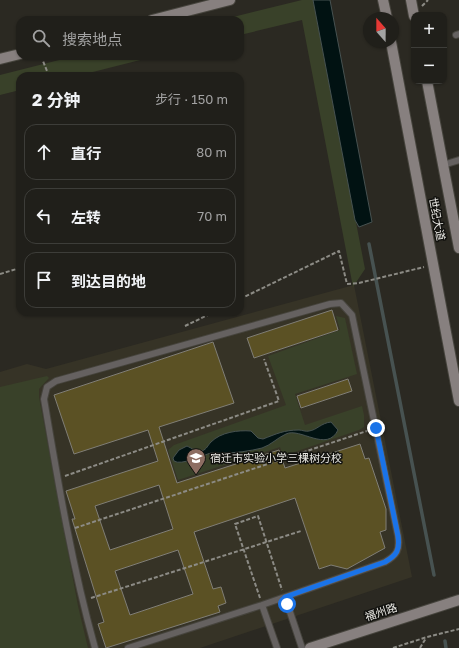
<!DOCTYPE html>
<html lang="zh">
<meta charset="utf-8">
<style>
body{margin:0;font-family:"Golos Text","Noto Sans SC",sans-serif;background:#282723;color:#f1f3f6}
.controls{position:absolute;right:12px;top:12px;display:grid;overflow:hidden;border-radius:8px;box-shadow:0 1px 3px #0004}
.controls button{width:36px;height:36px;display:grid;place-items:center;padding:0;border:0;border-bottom:1px solid #3d3d39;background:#201f1a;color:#f1f3f6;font:20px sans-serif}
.compass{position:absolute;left:363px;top:12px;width:36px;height:36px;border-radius:50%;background:#201f1a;box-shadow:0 1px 3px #0004;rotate:339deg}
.stop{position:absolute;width:12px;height:12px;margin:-9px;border:3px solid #1a73e8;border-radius:50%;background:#fff}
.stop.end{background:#1a73e8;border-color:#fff;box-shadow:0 1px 4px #0008}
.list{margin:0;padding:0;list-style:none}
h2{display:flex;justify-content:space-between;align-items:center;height:52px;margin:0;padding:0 16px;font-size:17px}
h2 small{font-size:13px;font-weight:400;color:#a2a2a2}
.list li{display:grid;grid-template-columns:26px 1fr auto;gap:12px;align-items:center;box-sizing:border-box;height:56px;margin:0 8px 8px;padding:0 8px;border:1px solid #3d3d39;border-radius:12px}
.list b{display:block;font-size:15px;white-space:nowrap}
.list em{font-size:13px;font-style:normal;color:#a2a2a2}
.icon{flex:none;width:22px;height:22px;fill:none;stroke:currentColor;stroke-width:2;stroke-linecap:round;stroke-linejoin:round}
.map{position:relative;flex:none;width:459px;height:648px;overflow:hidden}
.search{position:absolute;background:#201f1a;box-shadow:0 1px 3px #0004;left:16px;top:16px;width:228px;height:44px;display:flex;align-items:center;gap:10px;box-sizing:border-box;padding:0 14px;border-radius:12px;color:#a2a2a2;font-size:15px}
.panel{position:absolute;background:#201f1a;box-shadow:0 1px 3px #0004;left:16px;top:72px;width:228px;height:244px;border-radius:12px}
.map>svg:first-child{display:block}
.built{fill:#363326}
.green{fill:#394129}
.water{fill:#011212;stroke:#475251}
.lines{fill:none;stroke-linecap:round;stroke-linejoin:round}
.stream{stroke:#475251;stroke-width:3.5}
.building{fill:#5b5124;stroke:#807e76;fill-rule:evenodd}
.lane-casing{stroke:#46443d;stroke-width:8}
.secondary-casing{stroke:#46443d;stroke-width:12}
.path{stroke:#8c8b85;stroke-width:2;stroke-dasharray:4 2;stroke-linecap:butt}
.lane{stroke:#656160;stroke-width:6}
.secondary{stroke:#87807f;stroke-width:10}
.route{stroke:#1a73e8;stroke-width:5}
.labels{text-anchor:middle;stroke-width:3;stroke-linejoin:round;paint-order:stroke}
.street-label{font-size:11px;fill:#eae9e4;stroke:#12120f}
.poi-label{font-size:11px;fill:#eae9e4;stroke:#12120f;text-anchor:start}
</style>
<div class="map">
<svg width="459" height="648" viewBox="0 0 459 648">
<rect width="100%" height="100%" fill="#2b2922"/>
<path class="built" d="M354,285L412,577L200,648H0V372L27,364L46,369Z"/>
<path class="green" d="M302,0H313L365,269L353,287L302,20L240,35V20H221Z
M75,56H156L77,76H20V90L0,95V75Z
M336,316L345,318L357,374L295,394L305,425L362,406L364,415V427L359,430L283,456L280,447L178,480L168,450L174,445L286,405L268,356L340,330Z
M47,376L49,378L39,389V397L78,606L88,648H0V387Z"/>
<path class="water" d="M313,0H330L372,222L359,227L355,220Z
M331,422L338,430C327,453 300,427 286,434C277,438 271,445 262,448C250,451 236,453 223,453C219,454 216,452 211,453C203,455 181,466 174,461L173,458L179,450L187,446C191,448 197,452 202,451C207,449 208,445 211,442C221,432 238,430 251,431L258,438L263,439C276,434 284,430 299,430C302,430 306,432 309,431C317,430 321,423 331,422Z"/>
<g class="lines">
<path class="stream" d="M369,244L434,575
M445,641L446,648"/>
</g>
<path class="building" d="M332,310L338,330L254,358L247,338Z
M213,342L234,403L159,427L177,483L279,450L285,468L360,444L365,459L369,458L386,509V530L380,532L385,548L347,569L331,565L319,569L295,498L194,532L213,589L221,587L226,603L218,606L220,612L106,648L98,624L104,622L72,519H75L66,491L158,461L148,430L74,454L54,395ZM159,485L173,529L110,550L95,506ZM178,550L193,594L130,615L115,571Z
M348,379L352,391L301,408L297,396Z"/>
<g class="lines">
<g class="lane-casing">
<path id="lane" d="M456,35L459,34
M443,165L459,160
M285,597L302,648
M262,605L277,648
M95,648C72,566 58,482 44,399L47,387L56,381L330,304L341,303L352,315L398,536C400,550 397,555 385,562L262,605L128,648"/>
</g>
<g class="secondary-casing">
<path id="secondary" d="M383,0L387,18
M411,0L414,16
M152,20L230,0
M391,42L459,401
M0,59L20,54
M427,81L459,248
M310,648L459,600"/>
</g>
<path class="path" d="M422,6L428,0
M41,56L49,76
M0,274L20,268
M240,299L339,251L347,284L359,283L424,267
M185,326L214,312
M65,476L279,401L264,359
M75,528L367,431
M91,598L301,531
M260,598L235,524L258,516L282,590
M393,648L427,637L459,629
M420,648L426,638"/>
<use href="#lane" class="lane"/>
<use href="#secondary" class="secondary"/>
</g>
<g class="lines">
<path class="route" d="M287,604L285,597L385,562C397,555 400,550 398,536L376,428"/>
</g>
<defs>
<g id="school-pin" transform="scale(1)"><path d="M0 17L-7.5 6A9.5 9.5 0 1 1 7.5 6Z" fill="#8d6e63" stroke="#12120f"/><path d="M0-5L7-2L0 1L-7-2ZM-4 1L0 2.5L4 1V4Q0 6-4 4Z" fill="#fff"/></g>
</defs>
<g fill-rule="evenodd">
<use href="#school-pin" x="196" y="458"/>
</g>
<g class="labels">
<g class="street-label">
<text transform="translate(437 219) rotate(79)" y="4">世纪大道</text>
<text transform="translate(381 612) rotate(-18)" y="4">福州路</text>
</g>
<g class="poi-label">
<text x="210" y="462">宿迁市实验小学三棵树分校</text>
</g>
</g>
</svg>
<div class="controls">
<button>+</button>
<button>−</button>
</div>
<svg class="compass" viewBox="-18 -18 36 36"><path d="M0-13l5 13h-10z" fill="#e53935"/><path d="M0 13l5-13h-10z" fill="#a2a2a2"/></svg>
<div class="stop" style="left:287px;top:604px"></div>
<div class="stop end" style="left:376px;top:428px"></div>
<div class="search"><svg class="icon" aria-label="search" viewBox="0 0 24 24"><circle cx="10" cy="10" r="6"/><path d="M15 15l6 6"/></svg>搜索地点</div>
<section class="panel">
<h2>2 分钟<small>步行 · 150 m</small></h2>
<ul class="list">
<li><svg class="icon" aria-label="ahead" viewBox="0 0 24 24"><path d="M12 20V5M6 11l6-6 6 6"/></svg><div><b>直行</b></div><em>80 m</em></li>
<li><svg class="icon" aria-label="left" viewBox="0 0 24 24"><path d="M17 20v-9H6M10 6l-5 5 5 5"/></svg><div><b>左转</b></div><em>70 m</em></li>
<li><svg class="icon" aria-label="arrive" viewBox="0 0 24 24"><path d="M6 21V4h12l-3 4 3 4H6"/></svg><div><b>到达目的地</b></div></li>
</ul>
</section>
</div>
